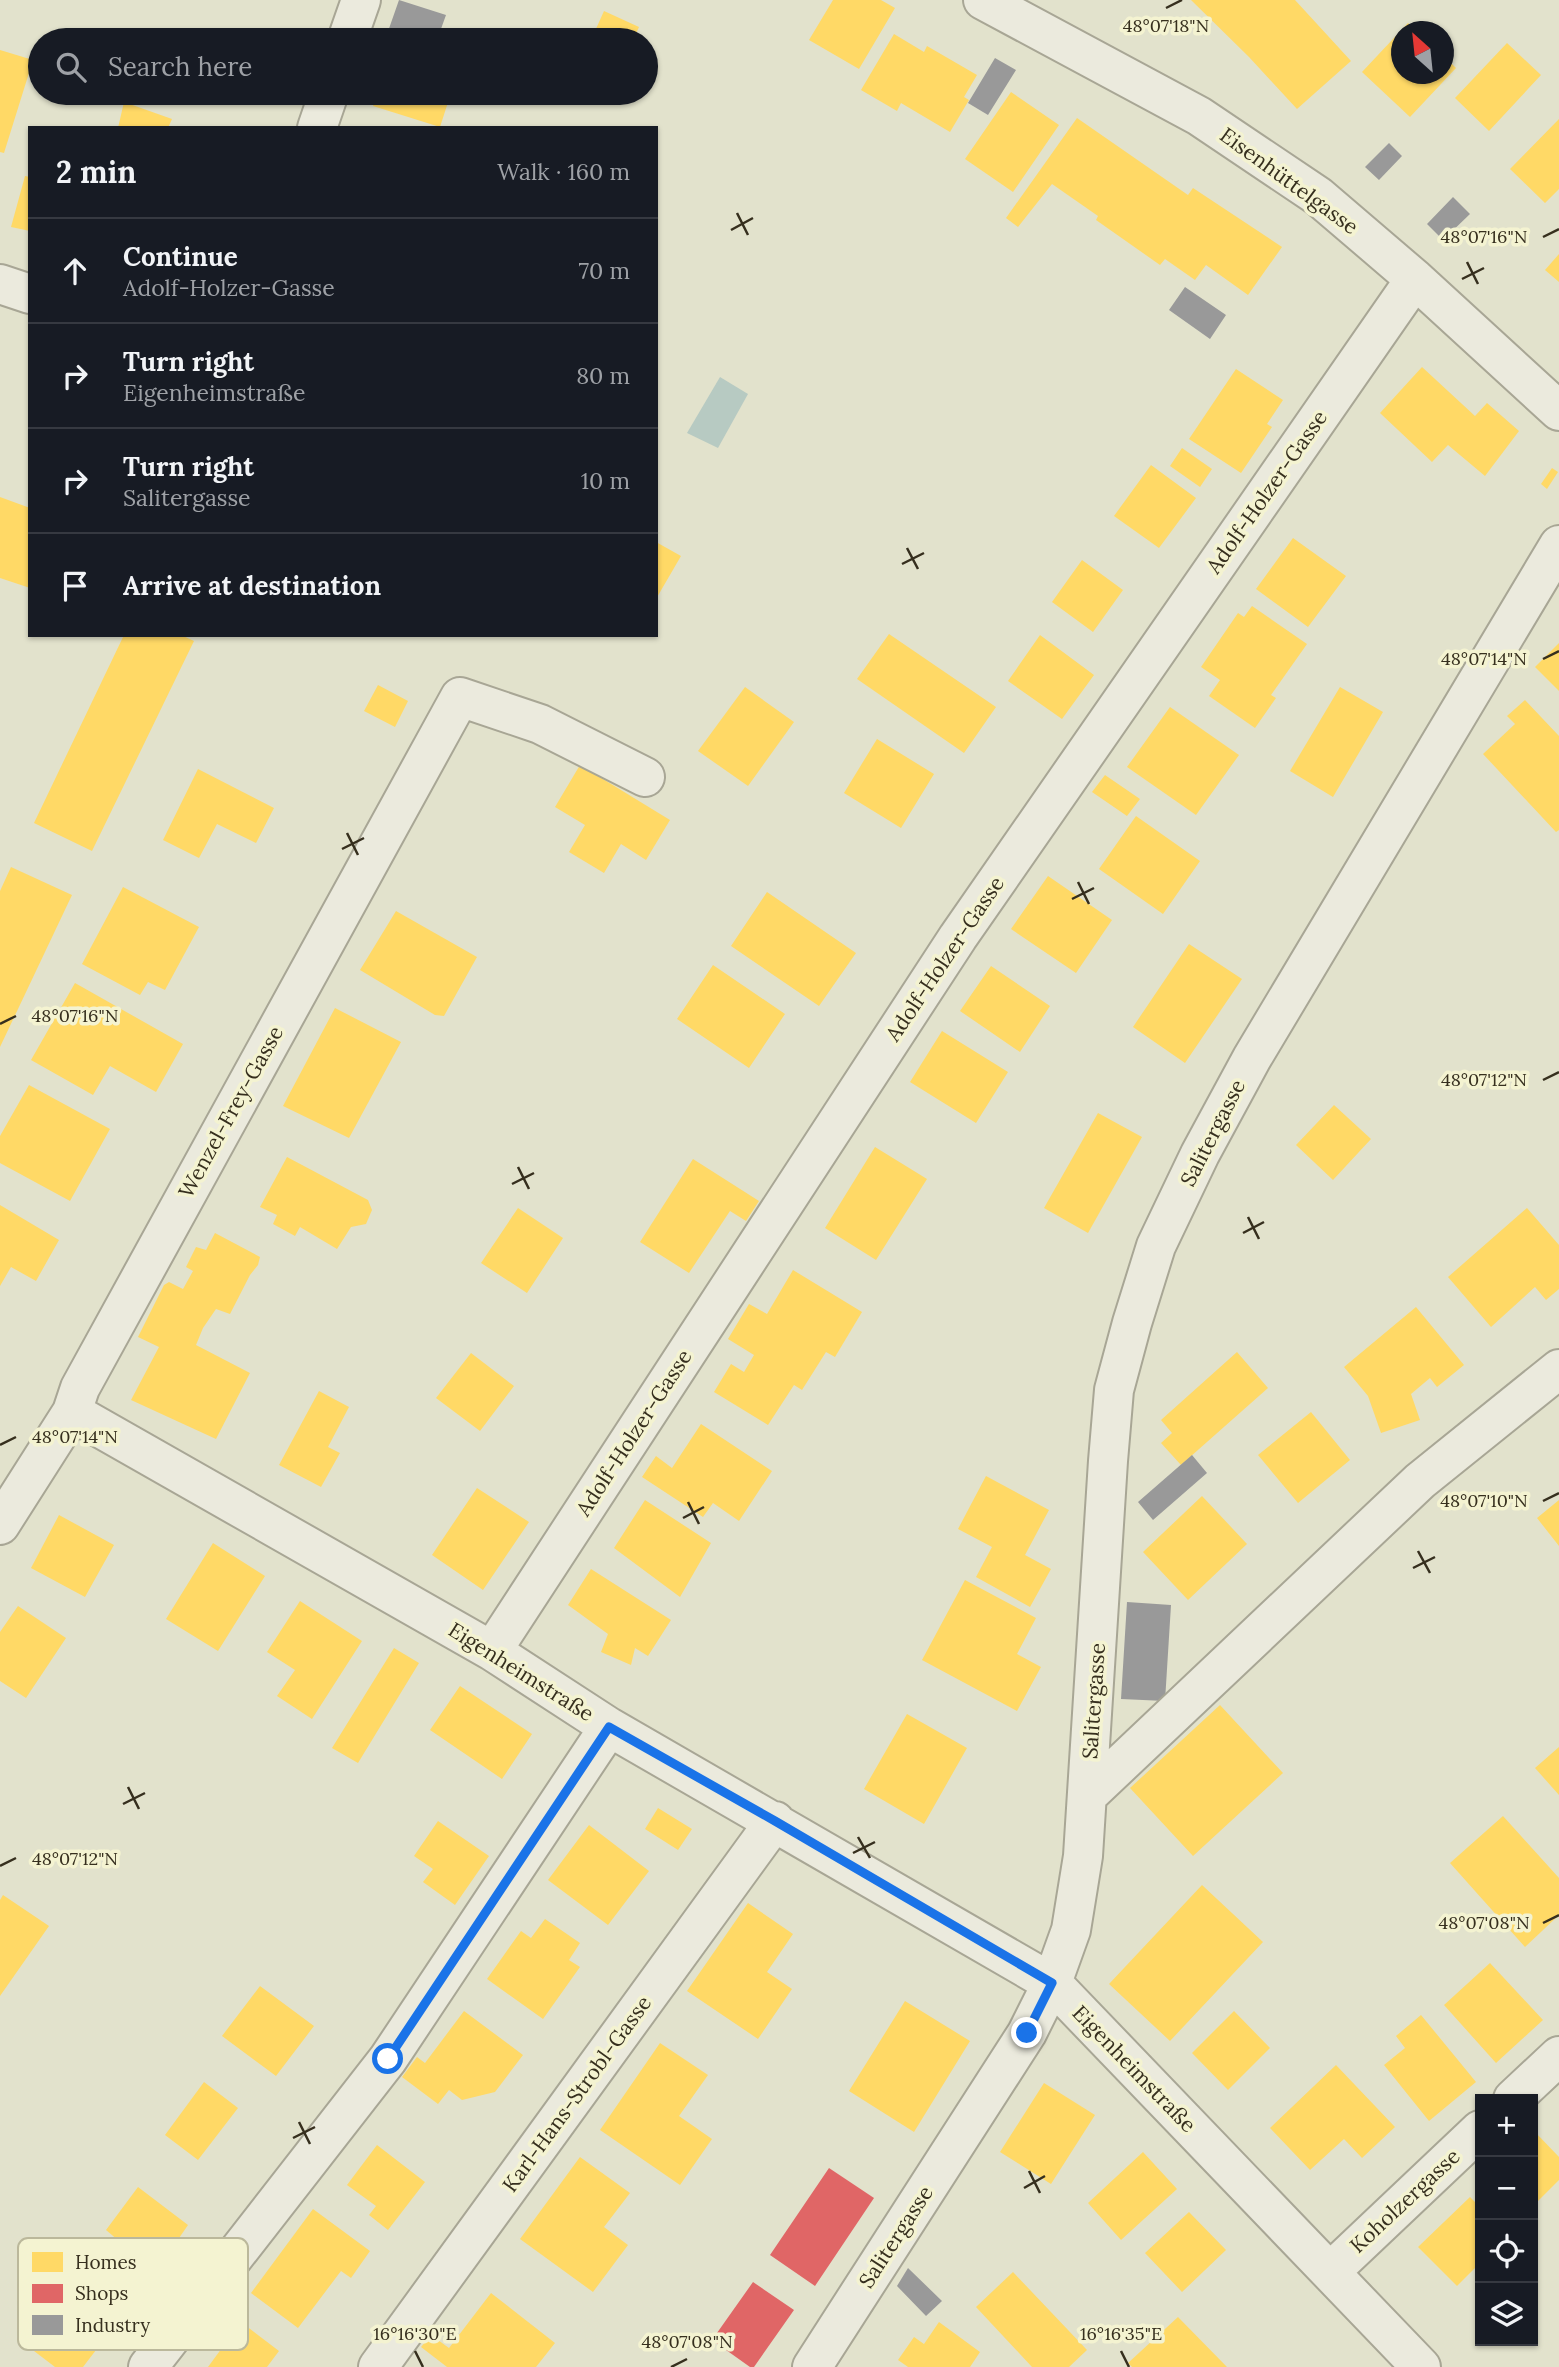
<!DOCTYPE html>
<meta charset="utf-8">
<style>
body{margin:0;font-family:Lora,serif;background:#242831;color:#f1f3f6}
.controls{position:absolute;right:21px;bottom:21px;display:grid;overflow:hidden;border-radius:0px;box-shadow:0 2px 5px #0004}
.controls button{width:63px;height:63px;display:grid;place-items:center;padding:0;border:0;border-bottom:2px solid #363941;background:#171b24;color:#f1f3f6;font:35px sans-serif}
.compass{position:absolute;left:1391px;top:21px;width:63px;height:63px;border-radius:50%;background:#171b24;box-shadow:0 2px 5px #0004;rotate:333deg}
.stop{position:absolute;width:21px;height:21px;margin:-16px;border:5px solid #1a73e8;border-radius:50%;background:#fff}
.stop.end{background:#1a73e8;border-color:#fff;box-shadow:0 2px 7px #0008}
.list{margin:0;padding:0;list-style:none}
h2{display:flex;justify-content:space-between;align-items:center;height:91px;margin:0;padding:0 28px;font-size:30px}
h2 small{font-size:23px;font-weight:400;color:#9ea1a6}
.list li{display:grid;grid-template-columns:46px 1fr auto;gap:21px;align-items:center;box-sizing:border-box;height:105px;padding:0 28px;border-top:2px solid #363941}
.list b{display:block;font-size:26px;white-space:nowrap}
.list p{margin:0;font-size:23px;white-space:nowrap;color:#9ea1a6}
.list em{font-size:23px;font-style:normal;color:#9ea1a6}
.icon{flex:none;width:38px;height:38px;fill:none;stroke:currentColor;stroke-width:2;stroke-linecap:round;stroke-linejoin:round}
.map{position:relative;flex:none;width:1559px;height:2367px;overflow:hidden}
.search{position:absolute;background:#171b24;box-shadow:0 2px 5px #0004;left:28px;top:28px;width:630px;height:77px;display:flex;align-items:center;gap:18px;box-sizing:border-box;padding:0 24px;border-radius:38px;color:#9ea1a6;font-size:26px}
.panel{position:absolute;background:#171b24;box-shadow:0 2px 5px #0004;left:28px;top:126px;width:630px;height:511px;border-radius:0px}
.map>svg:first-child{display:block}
.water{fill:#b7cac2}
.homes{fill:#ffd966}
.shops{fill:#e06666}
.industry{fill:#999}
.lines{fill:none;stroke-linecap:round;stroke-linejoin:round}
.minor-casing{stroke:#a8a695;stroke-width:42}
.minor{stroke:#ebeadd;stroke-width:38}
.route{stroke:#1a73e8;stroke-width:9}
.ticks{fill:none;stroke:#362f1e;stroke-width:2.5}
.labels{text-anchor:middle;stroke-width:7;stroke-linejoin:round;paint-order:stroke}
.street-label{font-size:21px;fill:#362f1e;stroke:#f4f3d1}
.key{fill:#f4f3d1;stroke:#bbb89b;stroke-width:2}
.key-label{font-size:19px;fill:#362f1e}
.ticks-label{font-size:18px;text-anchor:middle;fill:#362f1e;stroke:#f4f3d1;stroke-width:7;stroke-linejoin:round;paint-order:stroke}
</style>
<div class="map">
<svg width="1559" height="2367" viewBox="0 0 1559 2367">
<rect width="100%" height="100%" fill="#e2e2cc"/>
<path class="water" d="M720,377L748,394L718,448L687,433Z"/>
<path class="homes" d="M833,0H881L895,8L859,69L809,40Z
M1191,0H1295L1351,61L1297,109L1249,57Z
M604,11L639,27L633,40H591Z
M1408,23L1417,32H1402V74H1444V56L1456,68L1410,117L1362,72Z
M216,28L250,40H212Z
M894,34L924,52L927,46L977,75L964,97L969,100L950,132L901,103L897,111L861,90Z
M1507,43L1541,75L1489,131L1455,98Z
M0,50L33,60L4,153L0,152Z
M1011,92L1059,125L1013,192L965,159Z
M241,93H267L264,101Z
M378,93H451L440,127L373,106Z
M581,93H610L605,103Z
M124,102L172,119L168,128H118Z
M1077,118L1188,195L1193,188L1282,247L1248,295L1206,265L1195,280L1165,259L1160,265L1096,220L1098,216L1052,184L1018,227L1006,218Z
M1559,119V189L1545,203L1510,169Z
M25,176L30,177V231L11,227Z
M1559,254V282L1545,270Z
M1422,367L1475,416L1487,403L1519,431L1485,476L1448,445L1432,462L1380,413Z
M1236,369L1283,400L1267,424L1272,427L1241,473L1189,439Z
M1182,448L1212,469L1200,487L1170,466Z
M1151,465L1196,498L1159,548L1114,516Z
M1552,468L1558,472L1547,489L1541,484Z
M0,497L30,508V588L0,578Z
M1293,538L1346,576L1308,627L1256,589Z
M656,542L681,556L656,599Z
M1082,560L1123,590L1093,632L1052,602Z
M1252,606L1307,644L1271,695L1276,698L1255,728L1209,696L1220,680L1201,667L1238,613L1244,617Z
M889,634L996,707L964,753L857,679Z
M124,635H181L194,641L92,851L34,823Z
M1040,635L1094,675L1062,719L1008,681Z
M1559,643V691L1535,667Z
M378,685L408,701L395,727L364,711Z
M745,687L794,722L748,786L698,751Z
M1340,687L1383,712L1333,797L1290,771Z
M1525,700L1559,736V830L1556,832L1483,754L1515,724L1507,716Z
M1170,707L1239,755L1196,815L1127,767Z
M877,739L934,774L901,828L844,793Z
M580,765L670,820L646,860L621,844L604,873L569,852L585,825L555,807Z
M198,769L274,808L256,843L217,824L199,858L163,840Z
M1105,775L1140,799L1127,816L1092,792Z
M1136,816L1200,861L1163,914L1099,869Z
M11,867L72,895L0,1047V891Z
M1048,876L1112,920L1076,973L1011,929Z
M123,887L199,927L165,990L148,982L140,995L82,964Z
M767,892L856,953L819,1006L731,946Z
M396,911L477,957L444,1016L435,1015L360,970Z
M1189,944L1242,979L1185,1063L1133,1027Z
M713,965L785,1014L749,1068L677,1019Z
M991,966L1050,1006L1020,1052L960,1011Z
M75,983L183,1044L156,1092L110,1066L93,1095L31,1060Z
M335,1008L401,1042L349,1138L283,1106Z
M942,1031L1008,1072L976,1123L910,1082Z
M29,1085L110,1129L70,1201L0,1163V1136Z
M1334,1105L1371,1139L1333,1180L1296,1145Z
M1098,1113L1142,1137L1088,1233L1044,1208Z
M875,1147L927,1179L876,1260L825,1228Z
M287,1157L368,1200L372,1210L366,1224L351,1227L337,1249L300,1227L295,1236L273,1224L277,1215L260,1207Z
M693,1159L759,1201L746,1221L730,1211L689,1273L640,1242Z
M0,1205L59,1240L36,1281L11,1267L0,1286Z
M518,1208L563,1238L527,1293L481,1263Z
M1527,1208L1559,1245V1289L1546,1300L1535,1287L1491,1327L1448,1277Z
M215,1233L260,1257L258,1265L250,1275L230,1314L216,1309L203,1328L196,1345L250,1373L216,1439L131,1400L159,1347L138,1337L164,1285L169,1282L183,1289L193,1271L186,1267L196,1247L206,1250Z
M793,1270L862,1312L835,1357L826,1352L802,1390L794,1385L768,1425L714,1392L731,1364L744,1372L754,1355L728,1339L749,1304L767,1314Z
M1416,1307L1464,1365L1437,1387L1430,1378L1411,1394L1420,1420L1381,1433L1368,1396L1344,1367Z
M1237,1352L1268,1388L1181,1465L1161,1443L1172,1433L1161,1420Z
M471,1353L514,1386L480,1431L436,1398Z
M319,1391L349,1407L328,1447L340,1453L321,1487L279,1465Z
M1311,1412L1350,1460L1298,1503L1258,1455Z
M701,1424L772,1471L739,1521L713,1503L703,1517L642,1477L656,1456L672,1468Z
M986,1476L1049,1510L1025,1555L1051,1569L1030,1607L976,1577L992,1547L958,1529Z
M477,1488L529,1522L483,1590L432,1555Z
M1202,1496L1247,1544L1188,1600L1143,1552Z
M645,1500L711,1543L680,1597L614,1548Z
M1559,1500V1546L1537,1518Z
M59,1515L114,1545L85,1597L31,1568Z
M213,1543L265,1576L218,1651L166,1619Z
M591,1569L671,1620L648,1656L635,1648L631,1665L601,1652L608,1634L568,1605Z
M965,1580L1036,1618L1017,1654L1041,1667L1017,1711L922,1660Z
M300,1601L362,1641L312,1719L277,1696L295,1670L267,1652Z
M18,1606L66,1638L26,1698L0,1681V1632Z
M394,1648L419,1663L358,1763L332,1748Z
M460,1686L532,1734L502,1779L430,1730Z
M1220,1705L1283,1773L1193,1856L1130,1788Z
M907,1714L967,1748L924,1824L864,1789Z
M1559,1747V1795L1535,1768Z
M658,1808L692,1829L678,1850L645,1829Z
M1503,1816L1559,1878V1915L1525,1947L1450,1863Z
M438,1821L489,1856L455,1905L423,1882L433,1869L414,1856Z
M589,1825L649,1871L608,1925L548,1880Z
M1202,1885L1263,1942L1170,2041L1109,1984Z
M3,1895L49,1926L0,1996V1900Z
M748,1903L793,1934L767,1972L792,1989L758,2039L687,1991Z
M545,1919L580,1943L569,1960L580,1967L543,2019L487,1979L521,1931L531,1938Z
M1490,1963L1543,2020L1496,2063L1444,2005Z
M260,1986L314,2026L276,2076L222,2036Z
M905,2001L970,2041L914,2132L849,2091Z
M464,2011L523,2055L495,2092L462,2100L449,2090L438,2104L402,2077L417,2057L425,2063Z
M1234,2011L1270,2048L1228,2090L1192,2053Z
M1421,2015L1476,2082L1429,2121L1384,2065L1405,2048L1396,2036Z
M660,2043L708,2075L679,2116L712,2139L680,2185L600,2130Z
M1336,2065L1395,2127L1362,2158L1344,2139L1310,2170L1270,2128Z
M204,2082L238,2108L198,2160L165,2135Z
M1044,2083L1095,2115L1051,2184L1000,2152Z
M1535,2132L1559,2157V2180L1533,2206V2135Z
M377,2145L425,2182L388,2230L369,2215L376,2206L347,2185Z
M1143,2152L1177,2189L1121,2240L1088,2203Z
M580,2157L630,2193L604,2227L628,2245L593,2292L520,2239Z
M138,2187L188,2225L177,2241L182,2245L147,2290L106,2259L119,2241L106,2230Z
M1470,2197L1480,2207V2263L1457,2286L1418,2247Z
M313,2209L370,2251L351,2278L341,2271L298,2328L251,2293Z
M1189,2212L1226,2250L1182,2292L1145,2253Z
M1013,2272L1087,2350L1069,2367H1032L976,2307Z
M60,2281L116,2324L83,2367H55L17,2338Z
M491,2293L555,2343L536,2367H447L421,2347L431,2335L449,2348Z
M1178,2317L1227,2367H1132L1128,2363Z
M241,2322L279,2351L267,2367H208Z
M939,2322L980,2352L970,2367H908L898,2360L914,2337L924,2344Z"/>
<path class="shops" d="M829,2168L874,2198L815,2286L770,2255Z
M753,2282L794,2310L754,2367H750L712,2340Z"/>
<path class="industry" d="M399,0L446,15L437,40H385Z
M995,58L1016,70L988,115L968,103Z
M1389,143L1402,156L1379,180L1365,167Z
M1453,197L1470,214L1443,240L1427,224Z
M1185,287L1226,315L1210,339L1169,310Z
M1192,1455L1207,1473L1153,1520L1138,1502Z
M1127,1602L1171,1605L1165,1701L1121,1699Z
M908,2268L942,2301L926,2316L897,2286Z"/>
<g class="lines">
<g class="minor-casing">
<path id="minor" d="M983,0L1199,116L1318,196L1415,279L1559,411
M347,40L361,0
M317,128L329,93
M0,284L30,294
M72,1412L492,1651L609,1727L1052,1983L1421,2367
M0,1525L72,1412L80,1388L460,697L540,724L645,777
M492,1651L958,937L1415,279
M1088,1795L1420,1481L1559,1369
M1513,2099L1559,2056
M1330,2272L1480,2130
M148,2367L388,2059L609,1727
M378,2367L775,1821
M812,2367L1027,2033L1052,1983L1071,1930L1083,1856L1108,1461L1114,1390L1132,1323L1156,1246L1200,1154L1252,1058L1559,545"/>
</g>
<use href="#minor" class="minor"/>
</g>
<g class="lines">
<path class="route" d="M388,2059L609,1727L775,1821L1052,1983L1027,2033"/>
</g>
<path class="ticks" d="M1166,8L1182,0M737,213L748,235M731,230L753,218M1543,237L1559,229M1467,262L1478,284M1462,279L1484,268M907,548L918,569M902,564L924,553M1543,659L1559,651M347,833L358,855M342,849L364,838M1078,882L1089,904M1072,899L1094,888M0,1024L16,1016M1543,1080L1559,1072M518,1167L529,1189M512,1184L534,1173M1248,1217L1259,1239M1243,1233L1264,1222M0,1445L16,1437M1543,1501L1559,1493M688,1502L699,1524M683,1518L704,1507M1418,1551L1430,1573M1413,1568L1435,1557M128,1787L139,1809M123,1804L145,1793M858,1837L870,1858M853,1853L875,1842M0,1866L16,1858M1543,1923L1559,1915M299,2122L310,2144M293,2138L315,2127M1029,2171L1040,2193M1024,2188L1045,2176M415,2351L423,2367M1121,2351L1129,2367M671,2367L687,2359"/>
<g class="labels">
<g class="street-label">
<text transform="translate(1289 181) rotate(36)" y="7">Eisenhüttelgasse</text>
<text transform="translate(1267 492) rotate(-55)" y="7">Adolf-Holzer-Gasse</text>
<text transform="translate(945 959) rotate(-56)" y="7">Adolf-Holzer-Gasse</text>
<text transform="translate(231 1112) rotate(-61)" y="7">Wenzel-Frey-Gasse</text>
<text transform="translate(1213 1133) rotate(-63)" y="7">Salitergasse</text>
<text transform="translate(634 1433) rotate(-57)" y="7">Adolf-Holzer-Gasse</text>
<text transform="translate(521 1672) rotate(32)" y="7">Eigenheimstraße</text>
<text transform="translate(1094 1701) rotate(-86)" y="7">Salitergasse</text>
<text transform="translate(1134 2069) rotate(46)" y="7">Eigenheimstraße</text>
<text transform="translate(577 2094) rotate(-54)" y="7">Karl-Hans-Strobl-Gasse</text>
<text transform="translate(1405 2201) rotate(-43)" y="7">Koholzergasse</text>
<text transform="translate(896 2237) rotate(-57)" y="7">Salitergasse</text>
</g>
</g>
<rect x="18" y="2238" width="230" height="112" rx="10" class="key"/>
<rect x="32" y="2252" width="31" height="20" fill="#ffd966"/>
<rect x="32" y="2284" width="31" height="19" fill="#e06666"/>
<rect x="32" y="2315" width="31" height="20" fill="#999"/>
<g class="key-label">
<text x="75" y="2269">Homes</text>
<text x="75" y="2300">Shops</text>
<text x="75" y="2332">Industry</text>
</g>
<g class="ticks-label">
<text x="1166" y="32">48°07'18"N</text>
<text x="1484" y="243">48°07'16"N</text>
<text x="1484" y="665">48°07'14"N</text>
<text x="75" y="1022">48°07'16"N</text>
<text x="1484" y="1086">48°07'12"N</text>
<text x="75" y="1443">48°07'14"N</text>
<text x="1484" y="1507">48°07'10"N</text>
<text x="75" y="1865">48°07'12"N</text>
<text x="1484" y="1929">48°07'08"N</text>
<text x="415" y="2340">16°16'30"E</text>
<text x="1121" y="2340">16°16'35"E</text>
<text x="687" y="2348">48°07'08"N</text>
</g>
</svg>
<div class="controls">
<button>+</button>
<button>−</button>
<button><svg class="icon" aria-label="locate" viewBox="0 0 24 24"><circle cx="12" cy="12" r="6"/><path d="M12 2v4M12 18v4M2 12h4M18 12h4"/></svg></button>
<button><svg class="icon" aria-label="layers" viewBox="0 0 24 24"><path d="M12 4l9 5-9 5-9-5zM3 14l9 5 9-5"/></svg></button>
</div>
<svg class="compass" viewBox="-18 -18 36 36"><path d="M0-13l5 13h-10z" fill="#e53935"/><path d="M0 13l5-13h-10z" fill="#9ea1a6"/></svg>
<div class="stop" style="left:388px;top:2059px"></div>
<div class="stop end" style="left:1027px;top:2033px"></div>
<div class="search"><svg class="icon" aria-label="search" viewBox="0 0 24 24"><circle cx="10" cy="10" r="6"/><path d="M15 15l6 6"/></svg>Search here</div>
<section class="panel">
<h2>2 min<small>Walk · 160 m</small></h2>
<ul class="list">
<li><svg class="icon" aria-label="ahead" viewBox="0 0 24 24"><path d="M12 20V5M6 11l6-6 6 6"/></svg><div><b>Continue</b><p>Adolf-Holzer-Gasse</p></div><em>70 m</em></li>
<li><svg class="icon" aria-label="right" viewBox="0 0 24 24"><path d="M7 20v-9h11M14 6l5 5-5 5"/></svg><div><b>Turn right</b><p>Eigenheimstraße</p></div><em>80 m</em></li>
<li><svg class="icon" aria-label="right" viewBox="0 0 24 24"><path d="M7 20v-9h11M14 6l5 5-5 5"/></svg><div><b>Turn right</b><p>Salitergasse</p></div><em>10 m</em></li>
<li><svg class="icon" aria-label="arrive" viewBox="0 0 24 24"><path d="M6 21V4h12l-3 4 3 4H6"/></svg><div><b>Arrive at destination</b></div></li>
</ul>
</section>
</div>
